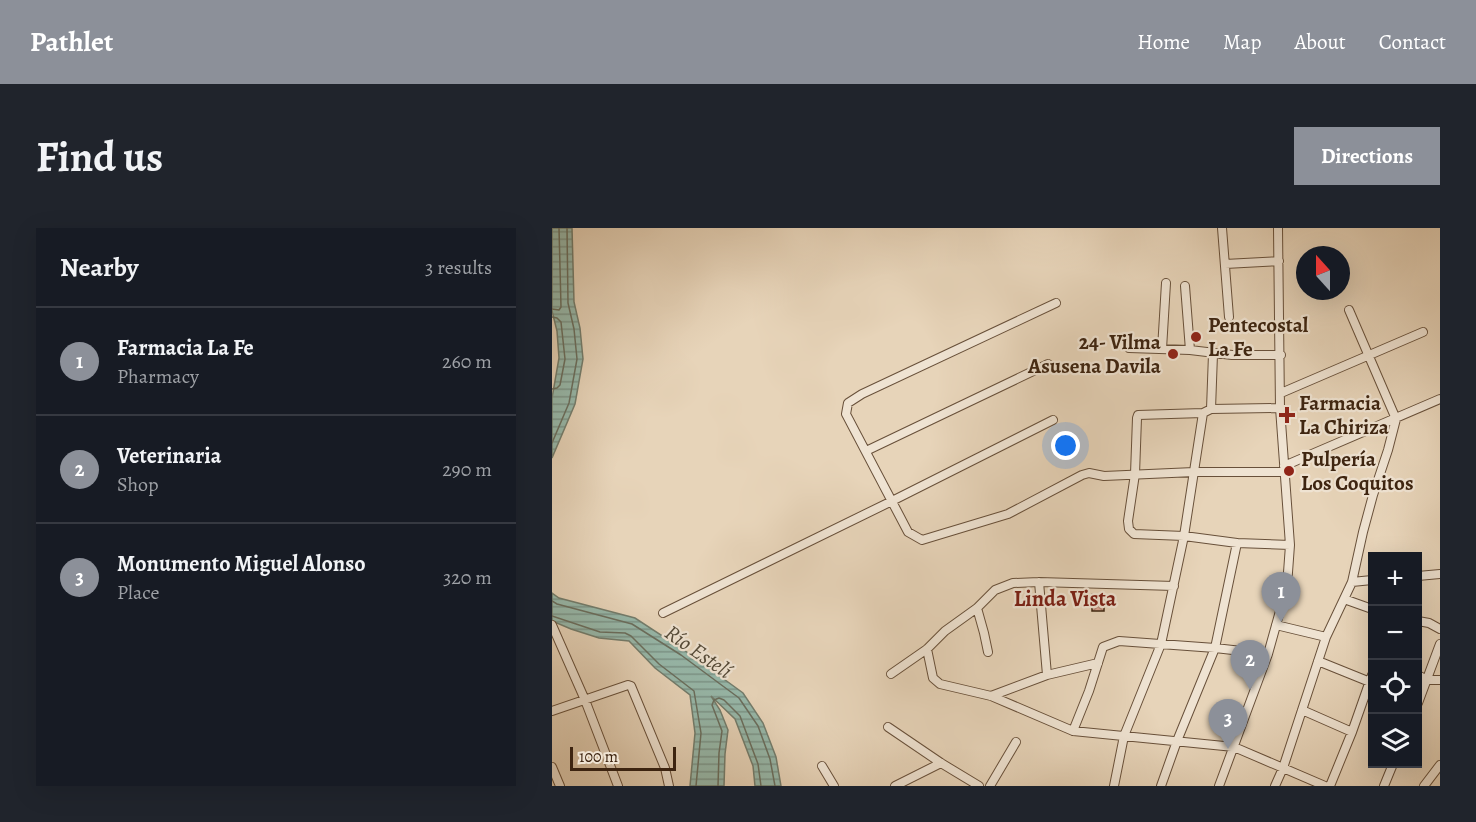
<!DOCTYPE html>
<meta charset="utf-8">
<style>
body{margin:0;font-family:Alegreya,serif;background:#20242c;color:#f1f3f6}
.controls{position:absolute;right:18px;bottom:18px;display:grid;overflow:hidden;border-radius:0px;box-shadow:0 6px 24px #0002}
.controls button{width:54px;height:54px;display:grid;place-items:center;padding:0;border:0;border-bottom:2px solid #363941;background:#171b24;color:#f1f3f6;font:30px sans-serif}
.compass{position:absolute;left:744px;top:18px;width:54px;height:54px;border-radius:50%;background:#171b24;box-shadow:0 6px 24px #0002;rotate:339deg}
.scale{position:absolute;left:18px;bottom:15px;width:106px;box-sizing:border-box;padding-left:6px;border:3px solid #3d2410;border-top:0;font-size:16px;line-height:21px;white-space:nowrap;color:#3d2410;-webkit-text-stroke:4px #efe3d2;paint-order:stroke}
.you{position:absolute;left:514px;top:218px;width:21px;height:21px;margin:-15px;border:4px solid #fff;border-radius:50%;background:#1a73e8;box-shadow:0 0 0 9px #1a73e833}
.badge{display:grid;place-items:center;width:39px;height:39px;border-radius:50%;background:#8c9099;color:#fff;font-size:20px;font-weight:700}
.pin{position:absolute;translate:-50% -50px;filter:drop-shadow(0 2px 3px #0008)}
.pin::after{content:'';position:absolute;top:32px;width:21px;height:18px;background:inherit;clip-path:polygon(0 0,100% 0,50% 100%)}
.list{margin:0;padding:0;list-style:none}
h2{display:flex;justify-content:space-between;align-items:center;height:78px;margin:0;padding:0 24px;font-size:26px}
h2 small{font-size:20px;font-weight:400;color:#9ea1a6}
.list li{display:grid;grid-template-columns:39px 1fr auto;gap:18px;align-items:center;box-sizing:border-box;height:108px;padding:0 24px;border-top:2px solid #363941}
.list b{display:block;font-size:22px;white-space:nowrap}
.list p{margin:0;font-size:20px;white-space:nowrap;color:#9ea1a6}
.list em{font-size:20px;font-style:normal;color:#9ea1a6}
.icon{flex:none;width:33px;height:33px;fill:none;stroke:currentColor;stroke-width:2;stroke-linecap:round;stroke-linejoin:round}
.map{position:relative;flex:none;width:888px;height:558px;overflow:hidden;border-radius:0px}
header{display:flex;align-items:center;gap:36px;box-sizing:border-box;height:84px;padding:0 30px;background:#8c9099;color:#fff}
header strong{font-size:28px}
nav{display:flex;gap:33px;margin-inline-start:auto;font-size:21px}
.intro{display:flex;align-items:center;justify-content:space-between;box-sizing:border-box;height:144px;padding:0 36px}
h1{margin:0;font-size:42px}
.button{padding:15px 27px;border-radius:0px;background:#8c9099;color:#fff;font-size:21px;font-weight:700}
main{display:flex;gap:36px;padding:0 36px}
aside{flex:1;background:#171b24;border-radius:0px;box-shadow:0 6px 24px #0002}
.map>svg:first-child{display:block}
.water{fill:url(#water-rules);stroke:#737d6d;stroke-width:1.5}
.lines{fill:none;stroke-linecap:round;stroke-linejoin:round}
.shore{stroke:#6a6e5e;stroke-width:1.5}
.building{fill:url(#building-cross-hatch);stroke:#3d2410;stroke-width:1.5}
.street-casing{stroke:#68503a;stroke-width:10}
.street{stroke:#efe3d2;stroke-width:8}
.poi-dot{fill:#8f2418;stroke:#efe3d2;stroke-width:2}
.labels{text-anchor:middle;stroke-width:4.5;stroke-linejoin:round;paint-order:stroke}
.poi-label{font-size:21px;font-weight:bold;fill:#3d2410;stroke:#efe3d2;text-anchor:start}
.neighbourhood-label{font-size:22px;font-weight:bold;fill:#7a1f14;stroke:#efe3d2}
.water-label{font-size:22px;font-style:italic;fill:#544937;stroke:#efe3d2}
</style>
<header>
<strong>Pathlet</strong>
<nav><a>Home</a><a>Map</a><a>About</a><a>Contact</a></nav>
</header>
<div class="intro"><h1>Find us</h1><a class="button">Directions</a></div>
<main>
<aside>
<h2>Nearby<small>3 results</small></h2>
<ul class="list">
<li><span class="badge">1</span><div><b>Farmacia La Fe</b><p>Pharmacy</p></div><em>260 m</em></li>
<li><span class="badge">2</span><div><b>Veterinaria</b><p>Shop</p></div><em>290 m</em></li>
<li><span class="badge">3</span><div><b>Monumento Miguel Alonso</b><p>Place</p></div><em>320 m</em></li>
</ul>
</aside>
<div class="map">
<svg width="888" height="558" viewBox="0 0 888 558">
<defs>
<pattern id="water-rules" width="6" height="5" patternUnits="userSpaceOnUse" patternTransform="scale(1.5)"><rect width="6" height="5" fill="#97b9ab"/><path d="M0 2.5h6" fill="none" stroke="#7c968a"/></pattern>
<pattern id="building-cross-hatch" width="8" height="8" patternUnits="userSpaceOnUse" patternTransform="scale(1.5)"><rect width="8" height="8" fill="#daa590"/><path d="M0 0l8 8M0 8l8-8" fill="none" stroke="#b28674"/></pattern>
</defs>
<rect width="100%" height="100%" fill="#e7d4b9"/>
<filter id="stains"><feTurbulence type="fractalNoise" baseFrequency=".00333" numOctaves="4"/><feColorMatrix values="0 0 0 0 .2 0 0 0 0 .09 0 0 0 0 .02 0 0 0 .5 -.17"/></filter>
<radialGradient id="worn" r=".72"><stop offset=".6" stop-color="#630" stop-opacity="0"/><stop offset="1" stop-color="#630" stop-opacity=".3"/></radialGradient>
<path class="water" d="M0,0H20L22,74L28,100L31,131L23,176L0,230V170L7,130L5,103L0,83Z
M0,365L7,370L83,390L132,422L191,465L211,495L224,529L229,558H203L201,538L183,491L159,468L168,482L176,502L173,526L172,558H138L143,505L138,467L103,440L77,413L47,410L19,401L0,393Z"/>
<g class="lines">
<path class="shore" d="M0,81L7,82L9,79L7,0
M0,89L5,90L9,94L13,131L8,157L5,160L0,161
M0,215L17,175L25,131L22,101L16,75L15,0
M0,373L5,376L80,396L129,427L187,470L206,498L218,531L223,558
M0,388L48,404L73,405L79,408L107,436L142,463L149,505L144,558
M166,558L167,525L170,503L160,477L162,472L167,470L172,472L188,488L206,536L209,558"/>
</g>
<path class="building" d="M540,366H552V383H540Z"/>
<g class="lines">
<g class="street-casing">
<path id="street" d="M670,0L677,89
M673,36L727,33
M633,58L638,122
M504,75L310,166L296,175L294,186L356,304L370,312L456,286L530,247L537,245L552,248L642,244H733
M577,120L638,122L680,127H729
M610,121L614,55
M729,165L871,104
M728,180L659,181L651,185L586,187L585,190L583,246L576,293L577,301L582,306L632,308L685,315L738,317
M659,181L661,126
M314,223L496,136
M732,238L888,171
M866,348L888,346
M487,354L495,447
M800,354L820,352
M792,371L820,381
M425,380L432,405L436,424
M111,385L340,273L501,192
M866,393L877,395L888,401
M0,397L33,472L66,558
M724,397L774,409
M375,421L381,450L388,456L439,468L521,503L682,519L773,558
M766,433L818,454
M339,446L375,421L393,403L425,380L443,362L461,355L487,354L622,358
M866,447L875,452H888
M439,468L495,447L546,435
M866,475L888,416
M750,482L800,504
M0,483L76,457L79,458L113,540L117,558
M336,499L389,535L427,558
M521,503L537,463L551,419L567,413L663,420L716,426
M270,538L282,558
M0,539L8,558
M343,558L389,535
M438,558L464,514
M562,558L572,508L609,416L632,308L651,185
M609,558L625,513L663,420L685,315
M667,558L716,426L735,358L738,317L728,180L726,0
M723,558L731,540L774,409L800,354L811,304L821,267L836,222L844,191L797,82
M778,558L800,504L820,447
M832,558L841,536
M872,558L888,537"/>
</g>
<use href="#street" class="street"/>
</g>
<g class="poi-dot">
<circle cx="644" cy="109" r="6"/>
<circle cx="621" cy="126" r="6"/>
<path d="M732 178h6v6h6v6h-6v6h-6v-6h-6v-6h6z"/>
<circle cx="737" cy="243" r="6"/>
</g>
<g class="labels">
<g class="poi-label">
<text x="656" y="104">Pentecostal<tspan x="656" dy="24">La Fe</tspan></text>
<text x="609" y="121" text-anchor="end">24- Vilma<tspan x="609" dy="24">Asusena Davila</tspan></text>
<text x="747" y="182">Farmacia<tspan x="747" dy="24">La Chiriza</tspan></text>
<text x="749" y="238">Pulpería<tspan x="749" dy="24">Los Coquitos</tspan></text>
</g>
<g class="neighbourhood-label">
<text x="513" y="378">Linda Vista</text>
</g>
<g class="water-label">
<text transform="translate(147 423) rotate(35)" y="8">Río Estelí</text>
</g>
</g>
<rect width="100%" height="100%" filter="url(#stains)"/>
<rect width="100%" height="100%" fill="url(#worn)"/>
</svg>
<div class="controls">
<button>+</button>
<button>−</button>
<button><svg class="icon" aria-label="locate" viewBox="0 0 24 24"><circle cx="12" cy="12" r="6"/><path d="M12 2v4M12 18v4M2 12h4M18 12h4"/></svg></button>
<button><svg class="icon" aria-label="layers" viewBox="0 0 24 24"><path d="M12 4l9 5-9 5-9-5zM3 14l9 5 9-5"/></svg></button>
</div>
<svg class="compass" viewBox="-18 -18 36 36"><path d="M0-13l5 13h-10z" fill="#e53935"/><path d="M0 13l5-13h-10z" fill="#9ea1a6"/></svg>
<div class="scale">100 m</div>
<div class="you"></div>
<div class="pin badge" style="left:729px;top:394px">1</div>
<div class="pin badge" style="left:698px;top:462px">2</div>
<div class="pin badge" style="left:676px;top:521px">3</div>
</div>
</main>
